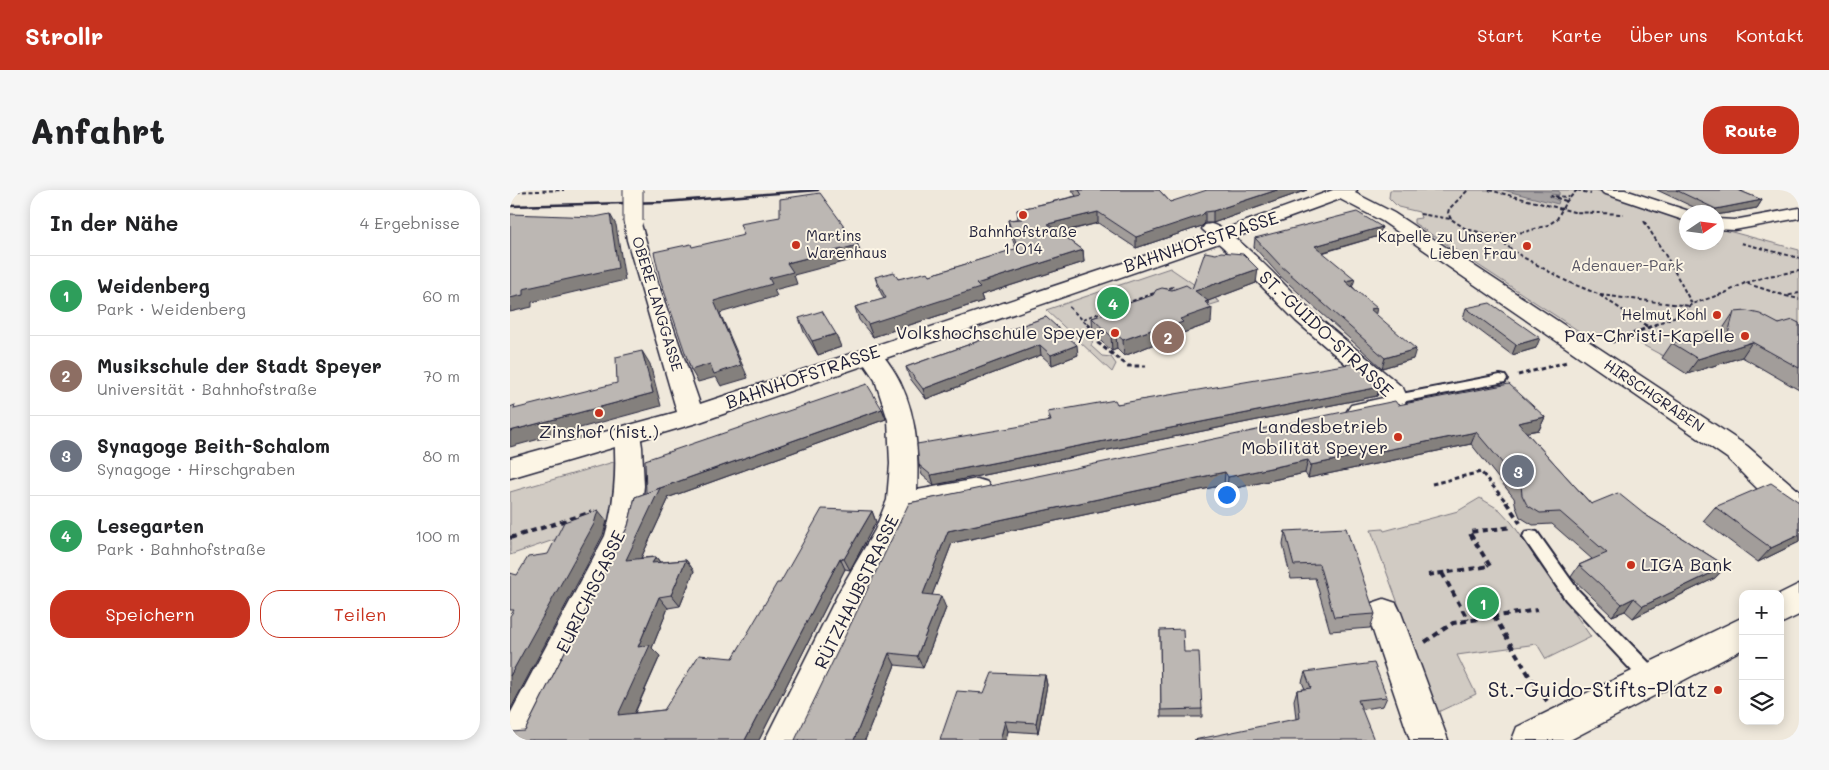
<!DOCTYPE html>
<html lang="de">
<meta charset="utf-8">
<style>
body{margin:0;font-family:Mali,sans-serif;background:#f6f6f6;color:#202124}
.controls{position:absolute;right:15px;bottom:15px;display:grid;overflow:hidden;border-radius:10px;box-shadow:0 2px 12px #0003}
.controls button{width:45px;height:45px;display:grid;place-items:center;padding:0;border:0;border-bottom:1px solid #e0e0e0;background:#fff;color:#202124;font:25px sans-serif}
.compass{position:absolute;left:1169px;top:15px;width:45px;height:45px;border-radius:50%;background:#fff;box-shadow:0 2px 12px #0003;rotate:77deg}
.you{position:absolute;left:716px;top:304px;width:18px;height:18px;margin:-12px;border:4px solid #fff;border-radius:50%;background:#1a73e8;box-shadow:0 0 0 8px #1a73e833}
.badge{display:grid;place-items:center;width:32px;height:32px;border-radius:50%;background:#c8321e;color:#fff;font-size:16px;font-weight:700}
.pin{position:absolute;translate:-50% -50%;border:2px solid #fff;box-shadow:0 1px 5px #0006}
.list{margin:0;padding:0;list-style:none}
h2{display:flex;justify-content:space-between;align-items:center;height:65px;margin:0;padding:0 20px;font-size:21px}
h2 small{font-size:16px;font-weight:400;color:#757577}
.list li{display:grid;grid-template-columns:32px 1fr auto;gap:15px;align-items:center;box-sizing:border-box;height:80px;padding:0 20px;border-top:1px solid #e0e0e0}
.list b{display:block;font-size:19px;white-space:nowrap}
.list p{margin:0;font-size:16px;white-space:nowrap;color:#757577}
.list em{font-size:16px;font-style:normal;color:#757577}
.actions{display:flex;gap:10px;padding:15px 20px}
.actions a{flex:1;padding:11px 0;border:1px solid #c8321e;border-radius:20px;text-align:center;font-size:18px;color:#c8321e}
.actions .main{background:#c8321e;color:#fff}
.icon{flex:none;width:28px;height:28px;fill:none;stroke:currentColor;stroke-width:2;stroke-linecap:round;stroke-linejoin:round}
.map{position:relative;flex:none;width:1289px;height:550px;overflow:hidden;border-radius:20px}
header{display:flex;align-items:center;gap:30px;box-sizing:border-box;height:70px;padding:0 25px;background:#c8321e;color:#fff}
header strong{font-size:24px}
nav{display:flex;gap:28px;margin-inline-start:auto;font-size:18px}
.intro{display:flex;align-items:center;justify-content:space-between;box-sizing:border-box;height:120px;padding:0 30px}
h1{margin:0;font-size:35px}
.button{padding:12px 22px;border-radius:20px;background:#c8321e;color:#fff;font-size:18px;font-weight:700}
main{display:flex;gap:30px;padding:0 30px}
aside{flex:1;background:#fff;border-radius:20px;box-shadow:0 2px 12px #0003}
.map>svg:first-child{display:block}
.green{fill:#d1cbc3;stroke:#7a767f}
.water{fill:#a6a2a2;stroke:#716f79}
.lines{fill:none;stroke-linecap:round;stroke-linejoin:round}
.lane-casing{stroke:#22223b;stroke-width:4}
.street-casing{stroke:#22223b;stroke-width:3}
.secondary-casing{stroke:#22223b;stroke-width:3}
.path-far2{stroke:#22223b;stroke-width:2;stroke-dasharray:4 2.5;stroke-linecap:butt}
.path-far1{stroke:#22223b;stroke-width:3;stroke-dasharray:4.5 3;stroke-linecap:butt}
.path{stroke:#22223b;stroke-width:4;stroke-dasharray:6 4.5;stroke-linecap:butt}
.lane{fill:#fcf5e5;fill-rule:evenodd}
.street{fill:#fcf5e5;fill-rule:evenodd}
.secondary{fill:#fcf5e5;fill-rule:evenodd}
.rail{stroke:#22223b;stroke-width:2.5}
.secondary-bridge-casing{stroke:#22223b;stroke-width:21;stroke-linecap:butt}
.secondary-bridge{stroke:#fcf5e5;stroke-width:19}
.wall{fill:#a29d9a;stroke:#22223b}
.shaded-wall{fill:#84807d;stroke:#22223b}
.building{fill:#bcb7b3;stroke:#22223b}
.poi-dot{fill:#c8321e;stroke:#fcf5e5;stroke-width:2}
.labels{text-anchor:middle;stroke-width:4;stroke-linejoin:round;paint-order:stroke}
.far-poi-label{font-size:15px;fill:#22223b;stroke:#fcf5e5;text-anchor:end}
.far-park-label{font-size:15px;fill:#575564;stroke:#fcf5e5}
.far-street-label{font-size:15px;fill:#22223b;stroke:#fcf5e5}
.street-label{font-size:18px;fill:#22223b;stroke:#fcf5e5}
.poi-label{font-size:18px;fill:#22223b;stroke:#fcf5e5;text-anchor:end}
.near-poi-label{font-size:21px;fill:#22223b;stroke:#fcf5e5;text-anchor:end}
</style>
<header>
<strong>Strollr</strong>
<nav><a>Start</a><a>Karte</a><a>Über uns</a><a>Kontakt</a></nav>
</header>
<div class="intro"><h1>Anfahrt</h1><a class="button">Route</a></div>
<main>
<aside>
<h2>In der Nähe<small>4 Ergebnisse</small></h2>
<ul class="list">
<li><span class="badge" style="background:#2e9e5b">1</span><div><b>Weidenberg</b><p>Park · Weidenberg</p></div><em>60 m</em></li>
<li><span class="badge" style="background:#8d6e63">2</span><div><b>Musikschule der Stadt Speyer</b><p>Universität · Bahnhofstraße</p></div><em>70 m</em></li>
<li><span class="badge" style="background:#6b7280">3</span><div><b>Synagoge Beith-Schalom</b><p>Synagoge · Hirschgraben</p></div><em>80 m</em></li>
<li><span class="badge" style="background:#2e9e5b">4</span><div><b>Lesegarten</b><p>Park · Bahnhofstraße</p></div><em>100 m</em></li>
</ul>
<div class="actions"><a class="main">Speichern</a><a>Teilen</a></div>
</aside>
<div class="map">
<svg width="1289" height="550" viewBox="0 0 1289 550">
<rect width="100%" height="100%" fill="#efe8db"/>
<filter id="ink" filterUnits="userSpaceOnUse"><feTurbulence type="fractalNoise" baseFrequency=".02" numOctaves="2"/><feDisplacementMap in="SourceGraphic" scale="10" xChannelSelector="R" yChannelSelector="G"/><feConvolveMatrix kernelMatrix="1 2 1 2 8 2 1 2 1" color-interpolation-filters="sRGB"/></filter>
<g filter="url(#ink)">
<path class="green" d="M880,0H1085L1176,29V52H1206L1207,38L1289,60V154L1218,148L1155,167L1105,140L1081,149L904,33V29L911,28L909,22L888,17L879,8Z
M660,78L710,112C667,127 621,130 578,145L583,151L581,156L592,166L601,167L606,174L602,182L536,120Z
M107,271L108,328L0,365V302Z
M970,308L990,320L1002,333L1081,447L1036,469L1027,454L947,465L966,504L928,522L861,340L873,339L874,341L948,321Z"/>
<path class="water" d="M993,0L1049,1V5L1041,4L1039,6L1049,11L1048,14Z"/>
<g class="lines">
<g class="lane-casing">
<path id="lane" d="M990,185L995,186L997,189L995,192L886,213L879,209L886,205Z
M1021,341L1027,342L1068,400L1149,483L1152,489L1149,495L1142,498L1135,495L1056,410L1013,347L1015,342Z"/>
</g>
<g class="street-casing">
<path id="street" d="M1091,0H1115L1182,22H1176V31L1093,3Z
M1289,18V28L1224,40L1206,39V29L1224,30Z
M701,34C726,40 779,101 801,121C831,148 863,172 893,198L898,209C887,226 860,232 841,227L837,221L841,215L873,208V206L786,131L713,57L692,39L695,35Z
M360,158C371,161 376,169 382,178C406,215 409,257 407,300L467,289L477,292L481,299L477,306L467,309L402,322L389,352L358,410L294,550H255L330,400L365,340L377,310L380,274L378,230L365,190L348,165L352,160Z
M117,235L126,238L130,244L132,257L134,296L131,321L125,346L27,550H0V524L95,346C105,312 107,279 104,244L108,238Z
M1289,394V425L1270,434V404H1269Z
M874,409L886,413L891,423L938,550H900L857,423L862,413Z
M1233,427V459L1060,550H1002L1007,537Z"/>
</g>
<g class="secondary-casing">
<path id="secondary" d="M823,0H847L845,3L884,23L1237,256L1289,301V327C1263,319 1237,287 1217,268L872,31L830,9L718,50L190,232L0,288V268L167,222L117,50L114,31L117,27L123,26L129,27L148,93L190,214L706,42Z"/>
</g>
<path class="path-far2" d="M979,0L1064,22L1113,24
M1067,0L1055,13L1047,29L1038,35L1015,42L982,45L1011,66L1058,92L1088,104L1135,135
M1067,0L1081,4
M0,2L54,0
M1056,11L1041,6L1059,7
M910,24L941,29L956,39L982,45
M941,29L938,23L939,19L958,0
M1134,31L1159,71L1182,114L1215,103L1235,93L1276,106
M1231,53L1289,68
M1236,93L1258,86L1289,81
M653,100L663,97L668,100
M1289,103L1276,106L1289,109
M1090,105L1179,116
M559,117L578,135
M573,129L647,102
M1144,135L1166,126L1182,114"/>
<path class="path-far1" d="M577,134L584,140
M1133,134L1137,136
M587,145L588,153L618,176H636
M1102,152L1147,134
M1008,185L1057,172
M922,294L971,282L997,313"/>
<path class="path" d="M996,312L1010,333
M0,348L82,322
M932,383L958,430
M918,385L980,376L959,342L1003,337
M984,426L1020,487L1037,511
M915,452L943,433L1027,420"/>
<use href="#lane" class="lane"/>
<use href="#street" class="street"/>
<use href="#secondary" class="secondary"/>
<path class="rail" d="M0,16L154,12L308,0"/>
<g class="secondary-bridge-casing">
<path id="secondary-bridge" d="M123,0V31"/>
</g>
<use href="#secondary-bridge" class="secondary-bridge"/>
</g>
<path class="wall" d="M562,0H649L660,12L797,0L703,33H695L692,36L626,58L588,33L550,43L573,60L574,72L471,105L473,111L363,147L349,130L345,117L374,109L369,99L365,87L388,89L420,85L506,59L500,42L498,30L508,29L507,20L566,6Z
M1147,0H1235L1230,1L1252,10L1247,18L1206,25V22H1194Z
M869,46L812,63L843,97L903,169L872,178L769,85L744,57L745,48Z
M746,93L698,111V115L701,133L673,143V147L649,155L647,153L614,166L607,159L602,161L583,144L582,128L595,124V121L662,100L682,99Z
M956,118L1026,158L1002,165L953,128Z
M1224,122L1269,134L1289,133V200L1232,167L1177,184L1152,168L1162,153L1211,148L1214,137Z
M536,127L568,165L542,175L531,165L416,209L399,187L396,177Z
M289,128L331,157L308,165L294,142Z
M870,197L867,206L424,295L412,285L409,275L539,231L538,222L607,214Z
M888,215L1035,227L1029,240L1016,242L1081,314L1134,324L1216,376L1205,388L1123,428L1115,421L1102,426L1061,387L1069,375L1082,369L1042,334L1023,335L1010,327L1006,317L1004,308L961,254L798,288L795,283L717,300L714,295L442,353L422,405L436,418L413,478L385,475L355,550L399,313Z
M372,219L376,229L157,308L158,310L131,368L146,367L150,372L176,370L184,381L170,416L158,418L142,458L150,466L125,523L154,520L223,468L270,393L362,321L366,332L340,380L335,379L249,550H0L15,541L118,336L125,307Z
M1289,312V352L1248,372L1193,331L1205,317Z
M775,341L865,424L860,438L820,441L805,388L781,389L773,355Z
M650,440L674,462L692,519V527H651Z
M795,482L877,507L873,516L786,529L784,510L787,500L795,499L792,492Z
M535,485L537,495L528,543L498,541L496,550H430L474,503Z"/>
<path class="shaded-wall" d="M767,0H797L703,33V21Z
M1252,10L1247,18L1206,25V22H1204L1206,19Z
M588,22V33L539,45L538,34Z
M695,22V33L692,36L626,58V47Z
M100,24L106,35L115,90L22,112V117L0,122V108L13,99Z
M872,37L869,46L803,65L805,56Z
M348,55L352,67L284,85L287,94L264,100L267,106L210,123L238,188L211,196L206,187L188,192L181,180L204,111L277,73Z
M573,60L574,72L471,105L473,111L363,147L358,134L466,94Z
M748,79L746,93L698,111V120L702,118L701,133L673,143V147L649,155L650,140L670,129L685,101Z
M845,89L842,98L835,91Z
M867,118L865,127L860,119Z
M647,138V153L614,166L613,150Z
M326,144L331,157L308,165L302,151Z
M606,144L607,159L602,161L601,146Z
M1030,148L1026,158L1002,165L1006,155Z
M1242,152L1232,167L1177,184L1188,169Z
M530,155L531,165L416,209L413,199Z
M567,155L568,165L542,175L541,165Z
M906,159L903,169L872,178L875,168Z
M132,161L140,174L151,216L0,257V241L143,203Z
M870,197L867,206L424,295L421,285Z
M372,219L376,229L157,308L158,310L125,381L116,370L136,303Z
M1035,227L1029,240L1002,245L1008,233Z
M966,242L961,254L798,288L801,275Z
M798,270L795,283L717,300L718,287Z
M715,282L714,295L442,353L418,416L413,404L438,341Z
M88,320L97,331L93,345L0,520V486Z
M362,321L366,332L340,380L334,369Z
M1289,345V352L1248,372L1261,358Z
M146,367L154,378L142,373Z
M330,368L335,379L249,550H235Z
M176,370L184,381L170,416L161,405Z
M1216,376L1205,388L1123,428L1133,416Z
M431,406L436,418L413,478L407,466Z
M149,407L158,418L142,458L150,466L119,535L108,525L128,457Z
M1124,408L1115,421L1102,426L1112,414Z
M379,463L385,475L355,550H344Z
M535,485L537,495L528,543L526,533Z
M495,531L498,541L496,550H490Z"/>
<path class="building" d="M569,0H649L660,12L697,0H767L703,21L695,22L692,25L626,47L588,22L538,34L573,60L466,94L470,98L358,134L345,117L376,108L365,87L384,82L388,89L418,82L420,85L508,58L498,30L512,29L507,20L572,5Z
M1166,0H1228L1252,10L1206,19Z
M310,3L348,55L277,73L283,82L259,88L262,94L204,111L231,175L204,184L200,174L181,180L150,89L144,62L181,54L182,57L234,45L230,34L270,27V9Z
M847,22L872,37L805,56L845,89L835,91L867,118L860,119L906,159L875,168L770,75L745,48Z
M0,24L85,27L100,24L108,78L13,99V105L0,108Z
M695,62L706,64L711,62L733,64L748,79L685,101L698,111L695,112L702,118L670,129L673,132L650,140L647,138L613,150L606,144L601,146L582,128L598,123L595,121L643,105L646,100L652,98L662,100L676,95L682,99Z
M980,113L1030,148L1006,155L956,118Z
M312,121L326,144L302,151L289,128Z
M1237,121L1250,124L1269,134L1283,130L1289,133V178L1242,152L1188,169L1162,153L1199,142L1216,151L1224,122Z
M536,127L567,155L541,165L530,155L413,199L396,177Z
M132,161L143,203L0,241V217L5,215L4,219L107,193L106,167Z
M845,173L870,197L421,285L409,275L407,254L541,231L538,222L605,210L607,214Z
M357,194L372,219L136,303L135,270Z
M999,194L1035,227L1008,233L1081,314L1108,303L1134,324L1216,376L1133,416L1124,408L1112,414L1069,375L1097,363L1050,322L1030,323L1017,315L1012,305L1011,295L966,242L801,275L798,270L718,287L715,282L438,341L413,404L431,406L407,466L379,463L344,550H285L399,313L885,211L888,215Z
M1261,293L1289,312V345L1261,358L1205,317Z
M150,298L116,370L146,367L142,373L176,370L161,405L149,407L128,457L140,455L108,525L154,520L189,465L223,468L267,393H270L312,319L362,321L334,369L330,368L235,550H0V542L15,541L118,336L125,307Z
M88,320L84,334L0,486V426L4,420H0V383L7,385L18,367L38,364L54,332Z
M836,338L865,424L824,427L809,374L784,375L775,341Z
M673,439L674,462H689L692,519L651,520L650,440Z
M864,473L877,507L848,510L864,550H684L790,528L787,500L801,498L795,482Z
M482,483L535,485L526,533L495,531L490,550H430L447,501L474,503Z"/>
</g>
<g class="poi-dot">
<circle cx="513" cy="25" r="5"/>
<circle cx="286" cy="55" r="5"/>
<circle cx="1017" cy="56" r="5"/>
<circle cx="1207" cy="125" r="5"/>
<circle cx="605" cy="143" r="5"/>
<circle cx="1235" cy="146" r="5"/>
<circle cx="89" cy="223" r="5"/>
<circle cx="888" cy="247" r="5"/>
<circle cx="1121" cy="375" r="5"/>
<circle cx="1208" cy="500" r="5"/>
</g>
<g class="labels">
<g class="far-poi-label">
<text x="513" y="47" text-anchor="middle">Bahnhofstraße<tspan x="513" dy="17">1 O14</tspan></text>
<text x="296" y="51" text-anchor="start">Martins<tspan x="296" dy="17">Warenhaus</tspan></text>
<text x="1007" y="52">Kapelle zu Unserer<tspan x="1007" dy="17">Lieben Frau</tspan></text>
<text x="1197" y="130">Helmut Kohl</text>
</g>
<g class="far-park-label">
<text x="1117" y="81">Adenauer-Park</text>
</g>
<g class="far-street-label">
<text transform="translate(147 114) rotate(73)" y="5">OBERE LANGGASSE</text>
<text transform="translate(1144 206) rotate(34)" y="5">HIRSCHGRABEN</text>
</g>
<g class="street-label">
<text transform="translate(691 52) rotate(-18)" y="6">BAHNHOFSTRASSE</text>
<text transform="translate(816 144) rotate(43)" y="6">ST.-GUIDO-STRASSE</text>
<text transform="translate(293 187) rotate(-19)" y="6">BAHNHOFSTRASSE</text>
<text transform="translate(81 402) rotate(-64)" y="6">EURICHSGASSE</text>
<text transform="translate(347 402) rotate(-64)" y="6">RÜTZHAUBSTRASSE</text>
</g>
<g class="poi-label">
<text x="595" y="149">Volkshochschule Speyer</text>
<text x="1225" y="152">Pax-Christi-Kapelle</text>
<text x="878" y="243">Landesbetrieb<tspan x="878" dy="21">Mobilität Speyer</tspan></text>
<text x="89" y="248" text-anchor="middle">Zinshof (hist.)</text>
<text x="1131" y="381" text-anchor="start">LIGA Bank</text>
</g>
<g class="near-poi-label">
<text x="1198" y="507">St.-Guido-Stifts-Platz</text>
</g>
</g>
</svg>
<div class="controls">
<button>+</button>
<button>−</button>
<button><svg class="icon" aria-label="layers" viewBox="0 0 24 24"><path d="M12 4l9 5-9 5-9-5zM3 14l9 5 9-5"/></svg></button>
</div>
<svg class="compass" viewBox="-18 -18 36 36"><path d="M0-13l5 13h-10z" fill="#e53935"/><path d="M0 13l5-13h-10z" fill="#757577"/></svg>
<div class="you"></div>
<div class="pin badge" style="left:973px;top:413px;background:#2e9e5b">1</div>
<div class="pin badge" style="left:658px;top:147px;background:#8d6e63">2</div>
<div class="pin badge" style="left:1008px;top:281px;background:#6b7280">3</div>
<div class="pin badge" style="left:603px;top:113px;background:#2e9e5b">4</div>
</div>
</main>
